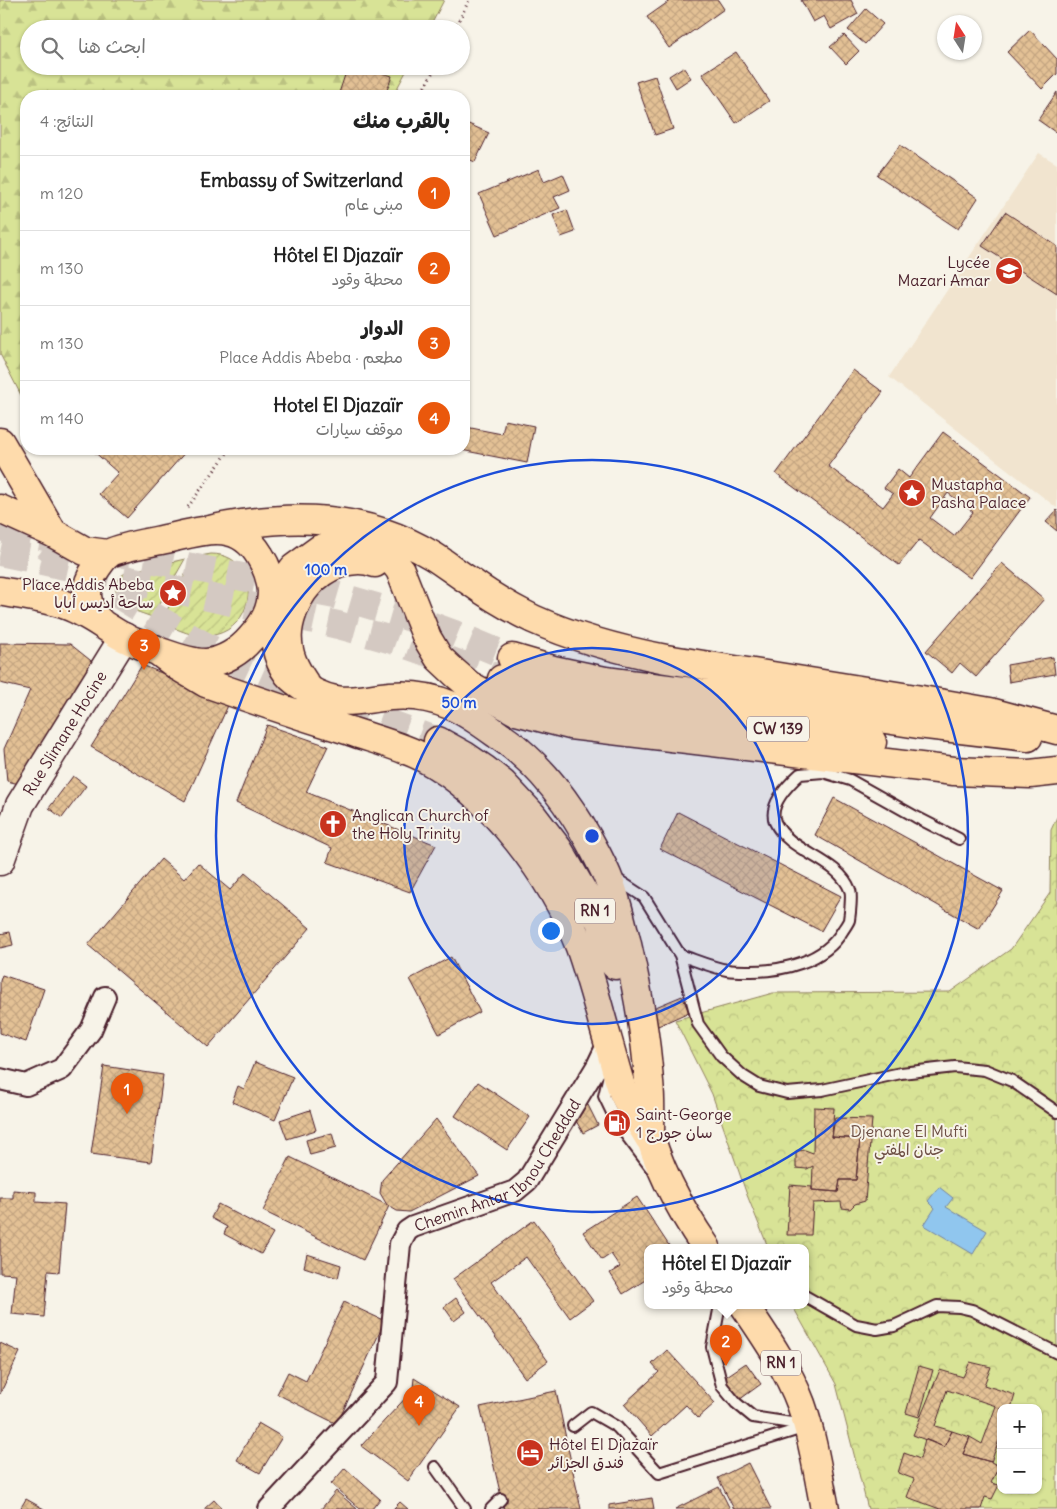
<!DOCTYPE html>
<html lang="ar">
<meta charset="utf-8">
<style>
body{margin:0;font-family:Delius,"Playpen Sans Arabic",sans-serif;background:#f2f2f2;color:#222;direction:rtl}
.controls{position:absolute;right:15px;bottom:15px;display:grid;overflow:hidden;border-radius:10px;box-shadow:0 1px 4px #0004}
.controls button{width:45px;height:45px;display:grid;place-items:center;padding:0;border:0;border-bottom:1px solid #e0e0e0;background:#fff;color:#222;font:25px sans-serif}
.compass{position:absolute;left:937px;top:15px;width:45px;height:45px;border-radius:50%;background:#fff;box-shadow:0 1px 4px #0004;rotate:348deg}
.you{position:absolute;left:550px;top:930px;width:18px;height:18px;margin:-12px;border:4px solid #fff;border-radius:50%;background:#1a73e8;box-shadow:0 0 0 8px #1a73e833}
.badge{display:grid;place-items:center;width:32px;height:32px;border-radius:50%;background:#ea580c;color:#fff;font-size:16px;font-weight:700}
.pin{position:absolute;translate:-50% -41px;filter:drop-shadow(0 1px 2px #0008)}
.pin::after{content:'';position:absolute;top:26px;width:18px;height:15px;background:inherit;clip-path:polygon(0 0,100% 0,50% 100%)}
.popup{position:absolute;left:644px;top:1244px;width:165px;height:65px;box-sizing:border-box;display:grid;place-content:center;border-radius:10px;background:#fff;filter:drop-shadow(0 1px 4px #0005);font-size:16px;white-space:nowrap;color:#767676}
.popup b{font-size:19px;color:#222}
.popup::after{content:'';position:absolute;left:50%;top:100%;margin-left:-10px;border:10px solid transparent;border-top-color:#fff}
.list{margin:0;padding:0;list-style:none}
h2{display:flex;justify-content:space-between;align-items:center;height:65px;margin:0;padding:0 20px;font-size:21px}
h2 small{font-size:16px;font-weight:400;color:#767676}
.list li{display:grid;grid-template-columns:32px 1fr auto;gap:15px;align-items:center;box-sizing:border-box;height:75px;padding:0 20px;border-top:1px solid #e0e0e0}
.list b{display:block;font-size:19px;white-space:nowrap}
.list p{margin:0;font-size:16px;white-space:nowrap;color:#767676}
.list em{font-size:16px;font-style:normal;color:#767676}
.icon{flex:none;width:28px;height:28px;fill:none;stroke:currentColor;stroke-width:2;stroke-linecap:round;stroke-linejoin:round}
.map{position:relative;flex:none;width:1057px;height:1509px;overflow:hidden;direction:ltr}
.search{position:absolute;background:#fff;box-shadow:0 1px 4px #0004;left:20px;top:20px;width:450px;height:55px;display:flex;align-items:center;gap:12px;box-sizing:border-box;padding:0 18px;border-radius:28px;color:#767676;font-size:19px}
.panel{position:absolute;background:#fff;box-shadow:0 1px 4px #0004;left:20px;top:90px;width:450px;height:365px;border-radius:20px;direction:rtl}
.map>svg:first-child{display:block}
.built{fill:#f1e4cf}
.forest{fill:url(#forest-firs);stroke:#918160}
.park{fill:url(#park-crowns);stroke:#918160;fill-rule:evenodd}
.garden{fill:url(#garden-furrows);stroke:#918160}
.water{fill:#90c6ee;stroke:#7483a0}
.building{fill:url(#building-cross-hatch);stroke:#4a1f2b;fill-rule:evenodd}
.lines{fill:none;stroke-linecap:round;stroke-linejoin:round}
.primary-tunnel{stroke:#d4c9c2;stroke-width:28;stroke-dasharray:28 14;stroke-linecap:butt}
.highway-tunnel{stroke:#d4c9c2;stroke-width:28;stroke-dasharray:28 14;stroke-linecap:butt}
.lane-casing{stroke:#4a1f2b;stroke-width:14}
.street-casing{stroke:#4a1f2b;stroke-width:24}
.secondary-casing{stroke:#4a1f2b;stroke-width:31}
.primary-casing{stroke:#4a1f2b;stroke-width:31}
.highway-casing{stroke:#4a1f2b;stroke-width:31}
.path{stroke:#4a1f2b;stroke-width:3;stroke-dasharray:1 4;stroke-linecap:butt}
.lane{stroke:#f7f3e8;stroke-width:10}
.street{stroke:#f7f3e8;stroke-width:20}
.secondary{stroke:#f7f3e8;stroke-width:28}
.primary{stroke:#fedbac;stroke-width:28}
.highway{stroke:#fedbac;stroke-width:28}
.ring{fill:none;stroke:#1d4ed8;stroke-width:2.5}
.labels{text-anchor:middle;stroke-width:4;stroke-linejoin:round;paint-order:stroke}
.shield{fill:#f7f3e8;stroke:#7e5f64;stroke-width:1}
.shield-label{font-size:15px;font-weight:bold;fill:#4a1f2b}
.poi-label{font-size:16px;fill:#4a1f2b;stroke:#f7f3e8;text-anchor:start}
.street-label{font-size:16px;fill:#4a1f2b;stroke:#f7f3e8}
.park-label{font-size:16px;fill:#6e5046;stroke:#f7f3e8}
.centre{fill:#1d4ed8;stroke:#f7f3e8;stroke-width:2.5}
.ring-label{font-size:15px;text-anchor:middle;font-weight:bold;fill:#1d4ed8;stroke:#f7f3e8;stroke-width:4;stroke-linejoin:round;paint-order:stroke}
</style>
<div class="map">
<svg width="1057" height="1509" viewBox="0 0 1057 1509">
<defs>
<pattern id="forest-firs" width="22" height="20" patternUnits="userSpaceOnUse" patternTransform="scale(1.25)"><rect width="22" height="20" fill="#d8e396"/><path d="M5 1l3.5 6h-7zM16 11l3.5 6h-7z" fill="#bbc281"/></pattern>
<pattern id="park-crowns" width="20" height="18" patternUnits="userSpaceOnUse" patternTransform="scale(1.25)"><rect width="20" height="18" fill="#d8e396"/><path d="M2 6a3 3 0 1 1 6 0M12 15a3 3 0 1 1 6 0" fill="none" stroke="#bbc281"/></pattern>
<pattern id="garden-furrows" width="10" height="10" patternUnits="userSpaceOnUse" patternTransform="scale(1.25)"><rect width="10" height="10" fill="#d8e396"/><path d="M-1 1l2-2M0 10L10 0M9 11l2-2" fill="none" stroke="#bbc281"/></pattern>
<pattern id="building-cross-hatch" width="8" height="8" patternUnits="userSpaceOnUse" patternTransform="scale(1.25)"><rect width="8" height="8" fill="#e3c195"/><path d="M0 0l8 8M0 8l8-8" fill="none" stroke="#c4a581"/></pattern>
</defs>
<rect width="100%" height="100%" fill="#f7f3e8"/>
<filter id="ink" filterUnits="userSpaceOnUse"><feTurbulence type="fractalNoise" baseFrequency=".02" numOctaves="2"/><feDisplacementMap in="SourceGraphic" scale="10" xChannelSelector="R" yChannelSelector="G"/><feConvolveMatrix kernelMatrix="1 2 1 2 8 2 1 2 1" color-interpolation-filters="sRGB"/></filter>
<g filter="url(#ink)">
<path class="built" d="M1039,153L1057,164V508L889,377Z"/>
<path class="forest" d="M0,0H444L429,29H29V66H409L393,96H26V405L0,354Z"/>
<path class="park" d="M1057,817V1509H868L836,1384L792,1305H805V1247H768L747,1195L712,1094L675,1020L773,993L950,992L1011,949L1050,893L1051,830ZM1001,1408H1038V1490H1001Z"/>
<path class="garden" d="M211,554C265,554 259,638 202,636C188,635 174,628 161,622L194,557Z
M185,559L152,617C137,611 114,607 116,587C117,580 121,575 127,572Z"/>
<path class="water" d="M939,1187L953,1198L946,1207L987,1231L973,1254L924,1225L935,1208L928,1201Z"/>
<path class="building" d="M671,0H718L724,9L669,48L647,17Z
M801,0H851L858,14L831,29L824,16L813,22Z
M866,9L883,24L865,44L848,30Z
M1030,30L1057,59V74L1042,89L1007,52Z
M844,35L859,51L846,64L830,47Z
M736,52L769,101L736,123L702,74Z
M348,66H361L392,76L385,96H338Z
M683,67L691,78L676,88L669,76Z
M655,76L673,129L655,135L636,82Z
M1057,92V129L1055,132L1038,120Z
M464,122L489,133L475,162L464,157Z
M900,145L978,198L958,229L877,175Z
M539,169L544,182L563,174L570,190L554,197L560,208L497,235L479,194Z
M567,210L575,232L561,237L553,215Z
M1005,212L1057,246V294L982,246Z
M853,370L883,392L828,466L883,507L893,494L884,488L898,469L909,478L943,432L1030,497L970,578L919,540L899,565L776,474ZM948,493L973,512L954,536L930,518Z
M505,420L534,426L527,463L461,450L464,449V438L466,427L502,434Z
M91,449H188L127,518L99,494L118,473Z
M1057,510V531L1046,522Z
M1002,563L1044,599L976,677L960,663L952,673L926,651Z
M0,643L70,644L95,664L23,785L7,781L4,749L30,690L0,683Z
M1053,657L1055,674L1009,682L1007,665Z
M142,665L230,701L185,801L91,747Z
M267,725L328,746L306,792L436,845L410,892L327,862L332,848L236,803Z
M73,776L86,786L62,818L49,808Z
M834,798L1003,891L979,929L815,835Z
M678,812L841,896L821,931L660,849Z
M161,859L184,879L198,863L230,890L245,873L310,928L208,1047L88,945Z
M10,932L13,945L0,948V934Z
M451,957L480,1012L439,1034L410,979Z
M2,975L44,989L26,1042L0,1033V981Z
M682,996L689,1012L658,1026L651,1009Z
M255,1062L293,1077L275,1120L232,1102L238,1086L244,1089Z
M104,1066L163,1075L151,1162L91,1154Z
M478,1082L530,1117L507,1150L455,1116Z
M588,1105L598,1125L583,1133L572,1114Z
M814,1107L834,1108L832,1137L860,1139L856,1180H840L838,1192L812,1190L813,1166L807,1169L796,1168V1151L805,1150L813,1153Z
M310,1110L316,1130L287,1139L280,1120Z
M835,1118L872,1119L865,1201L855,1204L850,1209L842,1208L841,1202L813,1203L811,1235H787L790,1185L812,1187V1190L838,1192L840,1180H856L860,1139L832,1137Z
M436,1119L479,1176L409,1212L397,1211L387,1205L380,1193L382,1180Z
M332,1133L336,1148L310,1155L306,1140Z
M290,1157L389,1206L363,1260L263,1211Z
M13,1190L36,1192V1202L65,1204L59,1272L48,1271L44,1317L12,1314L16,1274L0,1273V1198H13Z
M637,1197L670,1247H647V1279L623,1294L610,1273L620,1267L611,1254L602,1260L583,1232Z
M218,1204L273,1233L261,1254L224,1234L227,1227L211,1218Z
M534,1220L593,1301L570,1318L526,1257L491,1282L548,1361L525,1378L453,1279Z
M307,1254L341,1265L338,1278L304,1267Z
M456,1298L466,1312L454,1321L444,1307Z
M344,1302L385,1321L337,1424L277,1394L288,1372L306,1381Z
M0,1343L20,1352L0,1394Z
M667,1350L715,1403L698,1418L686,1405L652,1436L624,1404L659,1372L652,1364Z
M970,1362L991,1367L984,1385L1015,1395L1011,1408H1001V1435L991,1462L963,1454L970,1437L982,1444L996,1406L947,1390L935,1426L952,1431L944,1447L913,1435L940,1370L963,1377Z
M746,1363L761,1384L739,1400L724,1378Z
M919,1366L933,1370L919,1417L906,1413Z
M414,1378L460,1407L408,1481L361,1446L411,1392L413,1388Z
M556,1391L581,1509H504L480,1407Z
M258,1423L282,1437L260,1473L237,1460Z
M952,1431L970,1437L963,1454L991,1462L999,1466L991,1483L999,1485L992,1499L985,1497L981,1509H940L907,1497L914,1479L898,1473L904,1453L920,1459L925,1439L944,1447Z
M748,1463L771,1509H734L718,1478Z
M345,1468L380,1499L372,1509H360L331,1484Z
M719,1487L730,1509H675Z
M336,1491L357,1509H321Z
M652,1498L654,1509H609V1505Z
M26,1499L44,1509H20Z
M214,1500L222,1509H204Z
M400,1502L408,1509H393Z"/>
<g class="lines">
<path class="primary-tunnel" d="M15,517C42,545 73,565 105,586C154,618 207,649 260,673C318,699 379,719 438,741"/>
<path class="highway-tunnel" d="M0,527L50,538
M104,550L335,595L397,613L454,634L512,658
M0,552L338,625L392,640L502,679"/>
<g class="lane-casing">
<path id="lane" d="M615,878L644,897L680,955L698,1024L721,1056L743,1076L759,1086L787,1093L822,1090L901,1073L955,1067L985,1070L1012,1081L1057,1112
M680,955C695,960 711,967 727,970C733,971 740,971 746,971C781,972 825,962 843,930C845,927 848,923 849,920C850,914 852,894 850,890C838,858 789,853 775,822C768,805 789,784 800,774L823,772L850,780L916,817L959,839
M609,1075L604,1096L617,1123L651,1168
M805,1296L856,1325L877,1329L894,1326L937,1306L959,1307L972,1310L1057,1353
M720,1305L712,1347L722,1386L736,1403L753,1417L804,1425
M573,1426L591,1412L617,1427L659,1473L806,1427
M435,1467L465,1509
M491,1509L501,1499"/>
</g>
<g class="street-casing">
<g id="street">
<path d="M0,1079L26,1085L62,1069L91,1030L105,997"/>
<path id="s1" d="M269,1509L387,1382L400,1244L407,1231L413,1227L515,1191L527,1181L597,1066L608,1043"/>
</g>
</g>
<g class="secondary-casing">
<g id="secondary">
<path id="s2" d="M0,861L20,805L124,637"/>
</g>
</g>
<g class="primary-casing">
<path id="primary" d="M0,442L53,533
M0,509L53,533L85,551L108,554
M0,591C20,595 44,598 63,604C85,611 103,626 123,637C139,645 189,664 206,663C223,662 240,651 251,638C264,624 272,610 272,591C271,578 267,567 260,556C236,515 197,533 161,540C151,542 113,549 107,555C103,558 100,563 97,567C83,587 83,607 102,624
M272,597C274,622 272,654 288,674C293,680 302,686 309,690C341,708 357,699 390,696C411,694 431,697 450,705C467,712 483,724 498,735C505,740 513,745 519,751C557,783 584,827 605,871C615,892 620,917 626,940C637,987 646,1034 649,1082C651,1101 650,1120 650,1139
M155,649L179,667L206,683C254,700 302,716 350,731C373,739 404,747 424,758C492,795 553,877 580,947C591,978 599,1010 608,1041C613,1058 617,1075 623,1092C630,1108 640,1123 649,1138
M438,741L465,756L484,769L503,784L532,815L558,849L600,921L615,965
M646,1122C657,1167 680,1209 706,1247
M744,1305C765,1336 788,1369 801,1404C813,1438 818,1474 825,1509"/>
</g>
<g class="highway-casing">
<path id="highway" d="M214,529C291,513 364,514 433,556C446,564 458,574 471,582C490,596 511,608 533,619C575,638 620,650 666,659L922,700L990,712L1057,730
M272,597L294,568L320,549L339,545L359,544L375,548L389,556L400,570L427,638L439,658L455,673L469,685L516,711L570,725L954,771L1030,774L1057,771
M512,658L553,670L605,681L794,705L918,724L1028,737
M502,679L553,696L592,704L872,742
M310,691C299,675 289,661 288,642C286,624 296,598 308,585C323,567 352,554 375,563"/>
</g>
<path class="path" d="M455,29L469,0
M420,96L436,66
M188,507L230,449"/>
<use href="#lane" class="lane"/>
<use href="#street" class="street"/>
<use href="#secondary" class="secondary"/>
<use href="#primary" class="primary"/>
<use href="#highway" class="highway"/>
</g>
</g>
<circle cx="592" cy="836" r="188" fill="#1d4ed8" fill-opacity=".12"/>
<g class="ring">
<circle cx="592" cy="836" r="188"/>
<circle cx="592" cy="836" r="376"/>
</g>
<defs>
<g id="school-disc" transform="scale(1.4375)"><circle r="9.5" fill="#c8321e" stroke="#f7f3e8"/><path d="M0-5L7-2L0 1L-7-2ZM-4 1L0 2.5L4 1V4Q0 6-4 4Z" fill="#fff"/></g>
<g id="sight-disc" transform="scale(1.4375)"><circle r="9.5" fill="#c8321e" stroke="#f7f3e8"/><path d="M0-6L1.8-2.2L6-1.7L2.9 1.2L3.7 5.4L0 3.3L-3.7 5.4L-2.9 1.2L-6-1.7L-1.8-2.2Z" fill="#fff"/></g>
<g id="church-disc" transform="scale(1.4375)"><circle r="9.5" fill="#c8321e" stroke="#f7f3e8"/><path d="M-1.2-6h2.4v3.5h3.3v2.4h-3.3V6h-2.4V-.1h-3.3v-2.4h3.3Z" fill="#fff"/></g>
<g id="fuel-disc" transform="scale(1.4375)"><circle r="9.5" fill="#c8321e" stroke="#f7f3e8"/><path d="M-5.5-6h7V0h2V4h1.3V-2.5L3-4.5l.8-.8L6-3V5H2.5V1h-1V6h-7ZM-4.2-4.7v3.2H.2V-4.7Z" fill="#fff"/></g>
<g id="hotel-disc" transform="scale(1.4375)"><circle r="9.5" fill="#c8321e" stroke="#f7f3e8"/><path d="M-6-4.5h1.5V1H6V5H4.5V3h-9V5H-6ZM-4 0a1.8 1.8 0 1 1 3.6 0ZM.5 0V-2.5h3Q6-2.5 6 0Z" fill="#fff"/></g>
</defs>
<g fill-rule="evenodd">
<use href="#school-disc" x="1009" y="271"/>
<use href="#sight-disc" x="912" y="493"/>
<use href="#sight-disc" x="173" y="593"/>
<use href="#church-disc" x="333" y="824"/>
<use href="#fuel-disc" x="617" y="1123"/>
<use href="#hotel-disc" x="530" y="1453"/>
</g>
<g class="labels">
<g class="shield">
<rect x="747" y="716.5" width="62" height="25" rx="4"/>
<rect x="575" y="898.5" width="40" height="25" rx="4"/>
<rect x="761" y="1350.5" width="40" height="25" rx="4"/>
</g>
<g class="shield-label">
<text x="778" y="734">CW 139</text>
<text x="595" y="916">RN 1</text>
<text x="781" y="1368">RN 1</text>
</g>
<g class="poi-label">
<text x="990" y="268" text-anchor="end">Lycée<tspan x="990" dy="18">Mazari Amar</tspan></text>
<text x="931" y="490">Mustapha<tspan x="931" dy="18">Pasha Palace</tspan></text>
<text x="154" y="590" text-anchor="end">Place Addis Abeba<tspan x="154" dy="18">ساحة أديس أبابا</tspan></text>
<text x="352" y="821">Anglican Church of<tspan x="352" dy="18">the Holy Trinity</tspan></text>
<text x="636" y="1120">Saint-George<tspan x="636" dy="18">1 سان جورج</tspan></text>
<text x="549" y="1450">Hôtel El Djazaïr<tspan x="549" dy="18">فندق الجزائر</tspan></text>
</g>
<g class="street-label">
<text dy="6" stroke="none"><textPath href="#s2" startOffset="144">Rue Slimane Hocine</textPath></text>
<text dy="6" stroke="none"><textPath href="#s1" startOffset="444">Chemin Antar Ibnou Cheddad</textPath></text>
</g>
<g class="park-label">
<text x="909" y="1137">Djenane El Mufti<tspan x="909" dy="18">جنان المفتي</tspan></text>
</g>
</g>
<circle cx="592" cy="836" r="8" class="centre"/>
<g class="ring-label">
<text x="326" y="575">100 m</text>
<text x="459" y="708">50 m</text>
</g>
</svg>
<div class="controls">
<button>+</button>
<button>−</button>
</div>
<svg class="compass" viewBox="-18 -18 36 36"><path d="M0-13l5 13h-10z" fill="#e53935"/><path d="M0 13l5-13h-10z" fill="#767676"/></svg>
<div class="you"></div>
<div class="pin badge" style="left:127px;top:1114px">1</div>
<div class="pin badge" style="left:726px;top:1366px">2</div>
<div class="popup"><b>Hôtel El Djazaïr</b>محطة وقود</div>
<div class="pin badge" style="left:144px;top:670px">3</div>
<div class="pin badge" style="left:419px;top:1426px">4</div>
<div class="search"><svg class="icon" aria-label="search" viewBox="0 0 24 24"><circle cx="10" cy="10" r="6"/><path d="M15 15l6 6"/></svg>ابحث هنا</div>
<section class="panel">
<h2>بالقرب منك<small>النتائج: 4</small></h2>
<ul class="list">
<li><span class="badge">1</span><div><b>Embassy of Switzerland</b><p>مبنى عام</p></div><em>120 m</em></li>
<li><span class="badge">2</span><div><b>Hôtel El Djazaïr</b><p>محطة وقود</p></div><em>130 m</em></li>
<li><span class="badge">3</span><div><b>الدوار</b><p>مطعم · Place Addis Abeba</p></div><em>130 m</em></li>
<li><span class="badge">4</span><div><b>Hotel El Djazaïr</b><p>موقف سيارات</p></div><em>140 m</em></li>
</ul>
</section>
</div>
